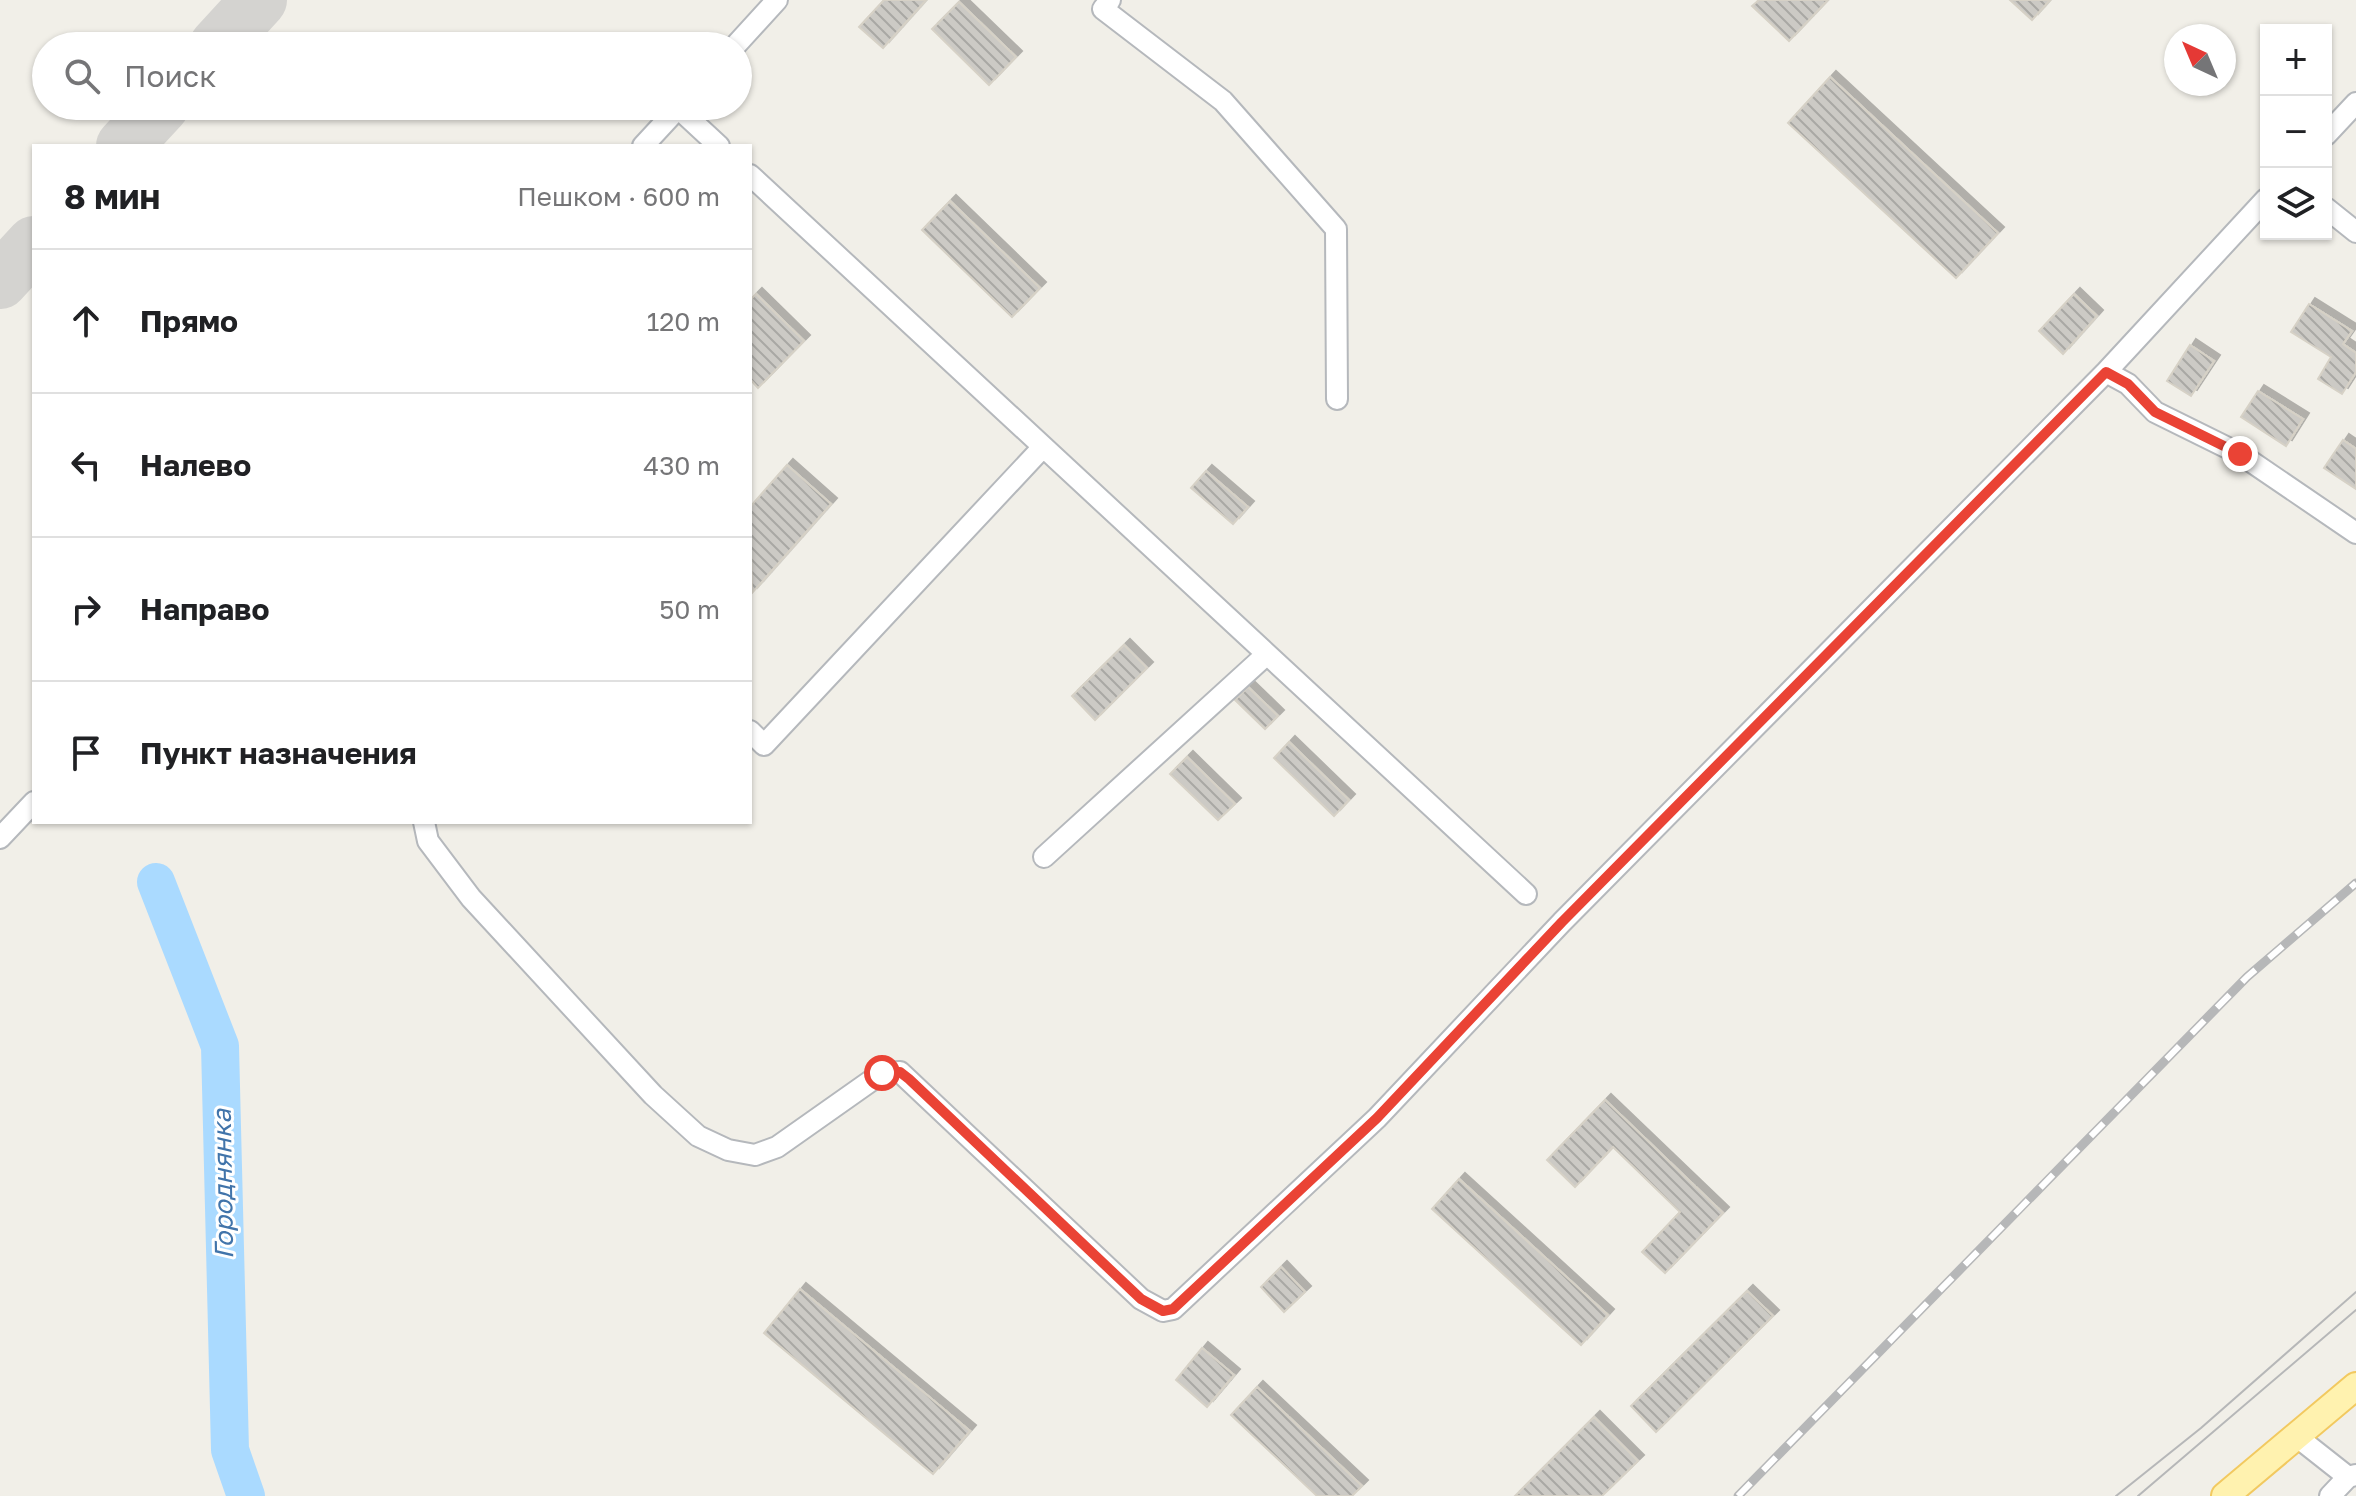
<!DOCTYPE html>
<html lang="ru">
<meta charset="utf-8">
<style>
body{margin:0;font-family:"Golos Text",sans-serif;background:#f2f2f2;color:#202124}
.controls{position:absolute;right:24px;top:24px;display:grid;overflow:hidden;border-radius:0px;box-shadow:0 2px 6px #0004}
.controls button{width:72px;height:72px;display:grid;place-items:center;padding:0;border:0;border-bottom:2px solid #e0e0e0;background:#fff;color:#202124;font:40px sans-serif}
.compass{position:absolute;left:2164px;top:24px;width:72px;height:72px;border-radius:50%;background:#fff;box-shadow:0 2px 6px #0004;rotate:316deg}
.stop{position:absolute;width:24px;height:24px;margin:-18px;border:6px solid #ea4335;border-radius:50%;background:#fff}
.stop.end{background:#ea4335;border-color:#fff;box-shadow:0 2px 8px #0008}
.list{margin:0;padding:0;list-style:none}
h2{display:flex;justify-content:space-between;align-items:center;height:104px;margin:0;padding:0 32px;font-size:34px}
h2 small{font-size:26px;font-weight:400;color:#757577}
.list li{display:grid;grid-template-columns:52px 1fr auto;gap:24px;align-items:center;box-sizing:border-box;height:144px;padding:0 32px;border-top:2px solid #e0e0e0}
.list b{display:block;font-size:30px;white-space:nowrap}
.list em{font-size:26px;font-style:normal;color:#757577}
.icon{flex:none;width:44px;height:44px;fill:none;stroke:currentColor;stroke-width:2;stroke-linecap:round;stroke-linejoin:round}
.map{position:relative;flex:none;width:2356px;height:1496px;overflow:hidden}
.search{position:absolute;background:#fff;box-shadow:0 2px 6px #0004;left:32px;top:32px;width:720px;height:88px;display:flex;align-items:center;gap:20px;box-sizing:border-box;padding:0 28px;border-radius:44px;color:#757577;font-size:30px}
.panel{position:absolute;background:#fff;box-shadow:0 2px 6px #0004;left:32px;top:144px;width:720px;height:680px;border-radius:0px}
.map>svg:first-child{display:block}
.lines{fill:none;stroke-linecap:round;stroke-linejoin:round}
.river{stroke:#aadaff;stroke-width:38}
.taxiway{stroke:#d4d3d0;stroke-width:56}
.building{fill:url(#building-back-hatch);stroke:#d6d1c6;stroke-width:2;filter:url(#shadow)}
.minor-casing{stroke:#b5b8bc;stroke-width:24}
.major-casing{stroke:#f2c960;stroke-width:30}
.minor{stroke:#fff;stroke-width:20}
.major{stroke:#fff2af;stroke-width:26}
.tram{stroke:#b6b7b8;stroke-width:2}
.rail-casing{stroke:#b6b7b8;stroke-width:9}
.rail{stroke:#fff;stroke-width:6;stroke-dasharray:18;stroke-linecap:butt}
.route{stroke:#ea4335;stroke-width:10}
.labels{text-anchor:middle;stroke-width:6;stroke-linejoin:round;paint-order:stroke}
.water-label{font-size:26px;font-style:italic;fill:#4174aa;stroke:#fff}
</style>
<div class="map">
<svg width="2356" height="1496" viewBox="0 0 2356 1496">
<defs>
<pattern id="building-back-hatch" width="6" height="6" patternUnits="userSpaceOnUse" patternTransform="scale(2)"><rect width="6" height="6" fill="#cccac5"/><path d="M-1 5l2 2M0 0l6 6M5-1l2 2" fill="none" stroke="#a9a8a4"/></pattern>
<filter id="shadow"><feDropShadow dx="6" dy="-6" stdDeviation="0" flood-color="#0004"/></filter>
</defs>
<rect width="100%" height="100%" fill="#f1efe8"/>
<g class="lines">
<path class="river" d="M156,882L220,1046L230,1450L246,1496"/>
<path class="taxiway" d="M217,46L259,0
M124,146L161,106
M0,281L34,244"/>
</g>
<path class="building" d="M884,0H926L883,48L859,27Z
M1759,0H1828L1789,41L1752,6Z
M2010,0H2050L2032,20Z
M959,2L1016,57L989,85L932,29Z
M1830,77L1998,233L1956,278L1788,123Z
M950,201L1040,288L1012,317L922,230Z
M756,294L804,341L758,388L750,379V300Z
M2074,294L2097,316L2063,354L2039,331Z
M2309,304L2352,331L2343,344L2356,353V372L2342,394L2318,379L2331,357L2291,332Z
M2190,345L2214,361L2191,396L2167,381Z
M2258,391L2303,419L2286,446L2241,417Z
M2343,440L2356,449V489L2324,468Z
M787,465L831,504L752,593L750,507Z
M1206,471L1248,507L1233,524L1191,488Z
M1124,645L1147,668L1095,720L1072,696Z
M1248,687L1278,716L1265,729L1235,700Z
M1289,742L1349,800L1334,816L1274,758Z
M1187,757L1235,804L1218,820L1170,774Z
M1605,1100L1723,1213L1665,1273L1642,1252L1680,1212L1613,1147L1575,1187L1547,1160Z
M1459,1179L1608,1315L1581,1345L1432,1209Z
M1281,1267L1305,1292L1284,1312L1261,1287Z
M800,1289L970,1431L933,1474L764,1333Z
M1747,1291L1773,1316L1656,1432L1631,1406Z
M1202,1348L1234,1375L1207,1407L1176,1380Z
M1257,1387L1362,1486L1352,1496H1317L1231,1415Z
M1594,1417L1638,1461L1602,1496H1515Z"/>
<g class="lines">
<g class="minor-casing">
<path id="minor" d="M1110,0L1103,9L1223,101L1336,229L1337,399
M735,46L777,0
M678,108L719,146
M2326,135L2356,103
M643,146L680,106
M750,175L1526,894
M2326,208L2356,232
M2106,372L2128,384L2155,412L2240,454L2356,533
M750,731L764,745L1043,447
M424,822L428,841L471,898L653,1095L698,1136L728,1150L755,1155L777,1147L882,1073L900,1072L1141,1299L1163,1311L1173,1309L1377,1118L1562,922L2106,372L2266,199
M0,838L34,802
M1044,857L1267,654
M2296,1436L2348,1477L2356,1475
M2330,1496L2348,1477"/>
</g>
<g class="major-casing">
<path id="major" d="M2225,1496L2356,1386"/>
</g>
<use href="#minor" class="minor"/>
<use href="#major" class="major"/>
<path class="tram" d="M2116,1496L2201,1428L2356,1292
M2138,1496L2356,1310"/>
<g class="rail-casing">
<path id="rail" d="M1738,1496L2247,977L2356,883"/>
</g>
<use href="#rail" class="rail"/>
</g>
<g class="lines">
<path class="route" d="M882,1073L900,1072L909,1079L1141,1299L1163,1311L1173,1309L1377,1118L1562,922L2106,372L2128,384L2155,412L2240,454"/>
</g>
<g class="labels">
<g class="water-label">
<text transform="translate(223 1184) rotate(-91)" y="9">Городнянка</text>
</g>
</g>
</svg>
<div class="controls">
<button>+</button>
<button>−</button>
<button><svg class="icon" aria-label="layers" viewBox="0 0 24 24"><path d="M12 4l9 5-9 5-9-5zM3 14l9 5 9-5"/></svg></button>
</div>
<svg class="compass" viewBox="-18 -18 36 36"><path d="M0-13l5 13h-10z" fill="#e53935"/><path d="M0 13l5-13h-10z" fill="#757577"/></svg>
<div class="stop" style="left:882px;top:1073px"></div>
<div class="stop end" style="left:2240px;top:454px"></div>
<div class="search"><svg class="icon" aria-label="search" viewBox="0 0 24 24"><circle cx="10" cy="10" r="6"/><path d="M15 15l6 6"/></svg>Поиск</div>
<section class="panel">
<h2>8 мин<small>Пешком · 600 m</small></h2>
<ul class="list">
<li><svg class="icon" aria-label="ahead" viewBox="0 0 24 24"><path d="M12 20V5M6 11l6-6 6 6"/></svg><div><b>Прямо</b></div><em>120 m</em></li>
<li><svg class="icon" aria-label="left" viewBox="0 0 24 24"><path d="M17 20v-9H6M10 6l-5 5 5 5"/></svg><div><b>Налево</b></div><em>430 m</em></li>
<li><svg class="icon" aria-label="right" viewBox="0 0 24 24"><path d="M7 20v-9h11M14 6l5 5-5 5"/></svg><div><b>Направо</b></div><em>50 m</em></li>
<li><svg class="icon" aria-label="arrive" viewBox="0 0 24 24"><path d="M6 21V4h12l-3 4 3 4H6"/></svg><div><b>Пункт назначения</b></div></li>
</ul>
</section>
</div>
